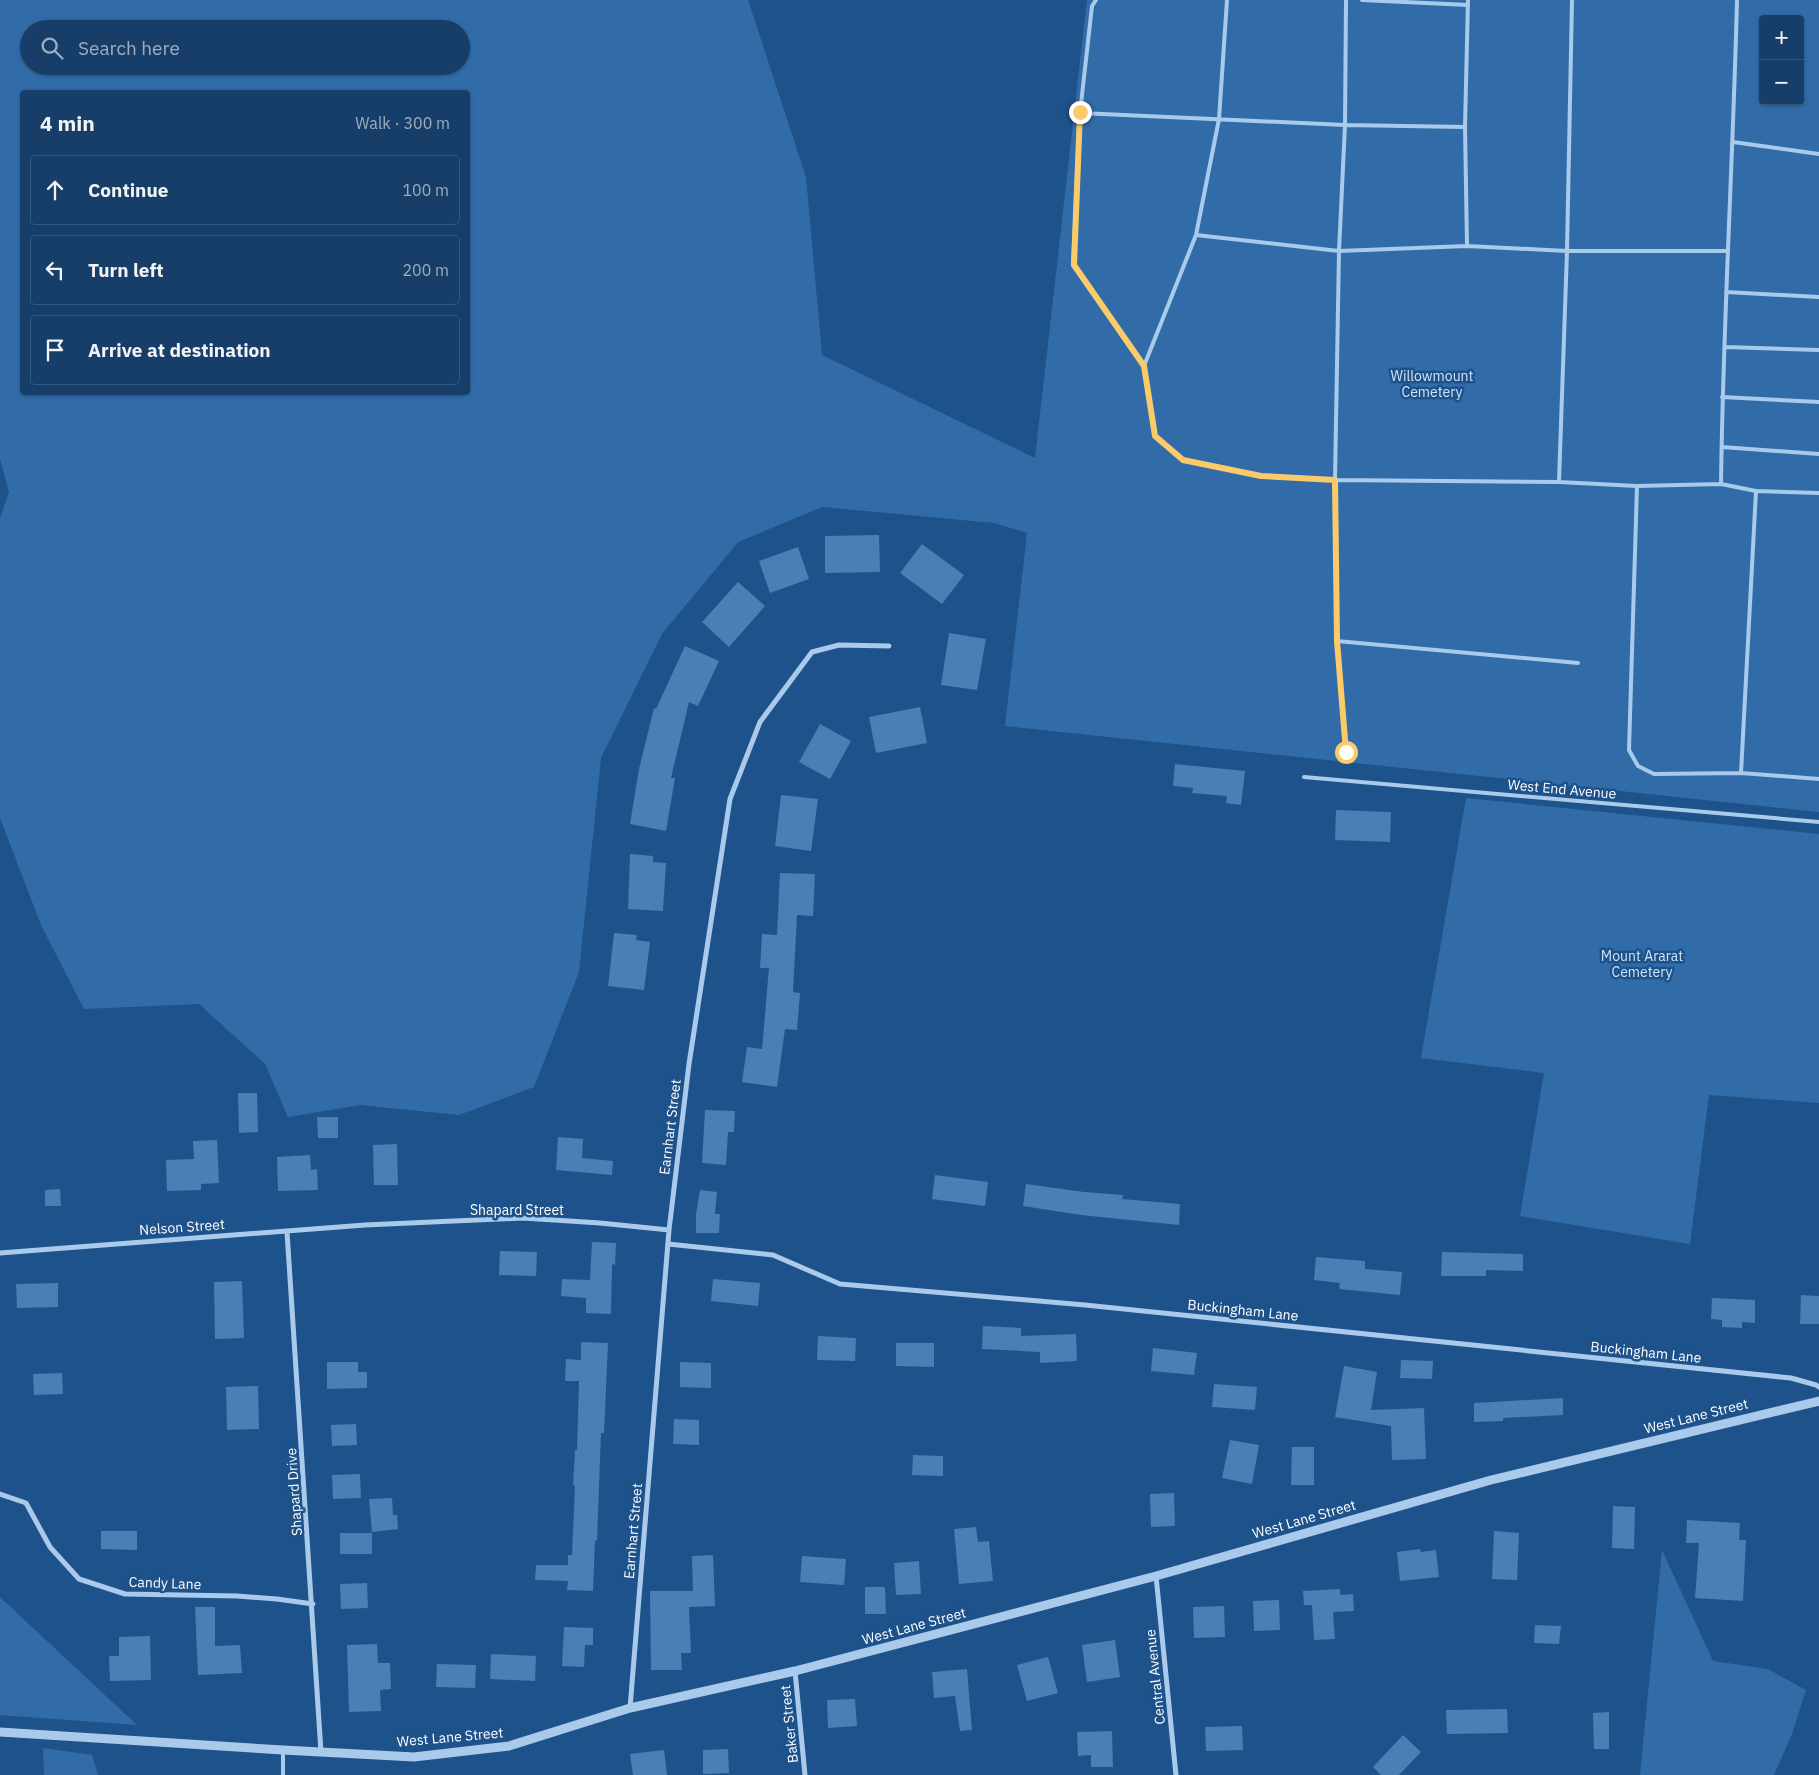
<!DOCTYPE html>
<meta charset="utf-8">
<style>
body{margin:0;font-family:"IBM Plex Sans",sans-serif;background:#1f456e;color:#f1f3f6}
.controls{position:absolute;right:15px;top:15px;display:grid;overflow:hidden;border-radius:5px;box-shadow:0 1px 4px #0004}
.controls button{width:45px;height:45px;display:grid;place-items:center;padding:0;border:0;border-bottom:1px solid #35577c;background:#163e68;color:#f1f3f6;font:25px sans-serif}
.stop{position:absolute;width:15px;height:15px;margin:-11px;border:4px solid #fbcb69;border-radius:50%;background:#fff}
.stop.end{background:#fbcb69;border-color:#fff;box-shadow:0 1px 5px #0008}
.list{margin:0;padding:0;list-style:none}
h2{display:flex;justify-content:space-between;align-items:center;height:65px;margin:0;padding:0 20px;font-size:21px}
h2 small{font-size:16px;font-weight:400;color:#9eaec0}
.list li{display:grid;grid-template-columns:32px 1fr auto;gap:15px;align-items:center;box-sizing:border-box;height:70px;margin:0 10px 10px;padding:0 10px;border:1px solid #35577c;border-radius:5px}
.list b{display:block;font-size:19px;white-space:nowrap}
.list em{font-size:16px;font-style:normal;color:#9eaec0}
.icon{flex:none;width:28px;height:28px;fill:none;stroke:currentColor;stroke-width:2;stroke-linecap:round;stroke-linejoin:round}
.map{position:relative;flex:none;width:1819px;height:1775px;overflow:hidden}
.search{position:absolute;background:#163e68;box-shadow:0 1px 4px #0004;left:20px;top:20px;width:450px;height:55px;display:flex;align-items:center;gap:12px;box-sizing:border-box;padding:0 18px;border-radius:28px;color:#9eaec0;font-size:19px}
.panel{position:absolute;background:#163e68;box-shadow:0 1px 4px #0004;left:20px;top:90px;width:450px;height:305px;border-radius:5px}
.map>svg:first-child{display:block}
.green{fill:#316ca9;fill-rule:evenodd}
.building{fill:#4a7eb5}
.lines{fill:none;stroke-linecap:round;stroke-linejoin:round}
.service{stroke:#aacaec;stroke-width:4}
.minor{stroke:#aacaec;stroke-width:5}
.tertiary{stroke:#aacaec;stroke-width:9}
.route{stroke:#fbcb69;stroke-width:6}
.labels{text-anchor:middle;stroke-width:5;stroke-linejoin:round;paint-order:stroke}
.park-label{font-size:14px;fill:#cfe4f9;stroke:#1e528b}
.street-label{font-size:14px;fill:#fff;stroke:#1e528b}
</style>
<div class="map">
<svg width="1819" height="1775" viewBox="0 0 1819 1775">
<rect width="100%" height="100%" fill="#1e528b"/>
<path class="green" d="M0,0H748L806,177L822,355L1035,458L1087,0H1819V812L1005,726L1027,533L994,523L822,507L738,542L662,634L601,758L579,972L534,1087L459,1115L360,1105L288,1117L265,1064L199,1004L84,1009L41,925L0,818V518L9,492L0,459ZM1763,19H1800V101H1763ZM29,29H461V66H29ZM22,92H468V392H22Z
M1466,798L1819,834V1103L1709,1095L1690,1244L1520,1216L1544,1073L1421,1058Z
M1662,1550L1713,1661L1768,1669L1806,1690L1792,1734L1774,1775H1640Z
M0,1597L2,1599L137,1725L0,1715Z
M43,1748L92,1755L98,1775H44Z"/>
<path class="building" d="M879,535L880,572L825,573V536Z
M922,544L964,575L942,604L900,573Z
M798,547L809,579L770,593L759,561Z
M738,582L765,606L729,647L702,622Z
M949,633L986,639L977,690L941,685Z
M685,646L719,661L698,706L689,702L671,778H675L666,831L630,824L639,769L654,708L656,709Z
M920,707L927,743L876,753L869,717Z
M820,724L851,741L830,779L799,762Z
M1175,764L1245,771L1241,805L1226,803L1227,796L1192,793L1193,788L1173,786Z
M781,795L818,799L811,851L775,846Z
M1336,810L1391,812L1390,842L1335,840Z
M630,854L653,856V862L666,863L663,911L628,909Z
M780,873L815,874L813,916L797,915L793,992L800,993L797,1030L785,1029L777,1087L742,1082L747,1047L762,1049L769,968H760L762,934L777,935Z
M614,933L637,935L636,940L650,942L644,990L608,986Z
M238,1093H257L258,1132L239,1133Z
M705,1110L735,1111L734,1132H728L726,1165L702,1163Z
M317,1117H338V1138H318Z
M558,1137L583,1139L582,1158L613,1161L612,1175L556,1170Z
M217,1140L219,1183L201,1184V1190L167,1191L166,1160L194,1159L193,1141Z
M397,1144L398,1185H374L373,1145Z
M310,1155L311,1170L317,1169L318,1190L278,1191L277,1157Z
M935,1175L988,1182L985,1206L932,1199Z
M1026,1184L1084,1192L1123,1195L1122,1199L1180,1204L1179,1225L1081,1215L1023,1206Z
M60,1189L61,1206H45V1190Z
M700,1190L717,1192L715,1214H720L719,1233H696V1214Z
M592,1242L616,1243L615,1265L612,1264L611,1314L586,1313V1298L561,1296L562,1279L590,1280Z
M500,1251L537,1252L536,1276L499,1275Z
M1442,1252L1523,1254V1271L1486,1270V1276H1441Z
M1316,1257L1365,1261V1269L1402,1272L1400,1295L1339,1289L1340,1283L1314,1280Z
M713,1279L760,1283L758,1306L711,1301Z
M242,1281L244,1338L215,1339L214,1282Z
M58,1283V1307L17,1308L16,1284Z
M1801,1295L1819,1296V1324H1800Z
M1712,1298L1755,1300V1323L1742,1322V1328L1722,1327V1320L1711,1319Z
M983,1326L1021,1328V1336L1076,1334L1077,1361L1040,1363V1352L982,1349Z
M818,1336L856,1338L855,1361L817,1360Z
M581,1342L608,1343L604,1433H601L597,1541L595,1540L593,1591L567,1590L568,1581L535,1580L536,1565H568V1555H572L575,1486L573,1485L575,1450H577L579,1381H565L566,1359L581,1360Z
M896,1343H934V1367L896,1366Z
M1153,1348L1197,1353L1194,1375L1151,1371Z
M1401,1360L1433,1361L1432,1379L1400,1378Z
M327,1362H358V1372H367V1388L327,1389Z
M680,1362L711,1363V1388L680,1387Z
M1344,1366L1377,1372L1371,1410L1424,1408L1426,1459L1392,1460L1391,1426L1335,1417Z
M62,1373L63,1394L34,1395L33,1374Z
M1214,1384L1257,1387L1255,1410L1212,1407Z
M258,1386L259,1429L227,1430L226,1387Z
M1563,1398V1415L1503,1418V1421L1474,1422V1403Z
M674,1419L699,1420V1445L673,1444Z
M356,1424L357,1445L332,1446L331,1425Z
M1230,1440L1259,1445L1252,1484L1222,1478Z
M1292,1447H1314V1485H1291Z
M913,1455L943,1456V1476L912,1475Z
M360,1474L361,1498L333,1499L332,1475Z
M1174,1493L1175,1526L1151,1527L1150,1494Z
M392,1498L393,1515H397L398,1529L372,1532L369,1499Z
M1613,1506L1635,1507L1634,1549L1612,1548Z
M1687,1520L1740,1523L1739,1540H1746L1743,1601L1695,1598L1699,1543H1686Z
M976,1527L978,1542L989,1541L993,1581L959,1584L954,1529Z
M101,1531H137V1550L101,1549Z
M1494,1531L1519,1533L1517,1580L1492,1579Z
M340,1533H372V1554H340Z
M1420,1549L1421,1552L1436,1550L1439,1577L1400,1581L1397,1552Z
M713,1555L715,1606L689,1607L691,1653H681L682,1670H651L650,1591H693L692,1556Z
M802,1556L846,1559L844,1585L800,1582Z
M919,1561L921,1594L896,1595L894,1563Z
M367,1583L368,1608L341,1609L340,1584Z
M865,1587H885L886,1614H865Z
M1340,1589V1595L1353,1594L1354,1611L1333,1612L1335,1639L1314,1640L1312,1605H1304L1303,1591Z
M1279,1600L1280,1630L1254,1631L1253,1601Z
M1224,1606L1225,1637L1194,1638L1193,1607Z
M195,1607H215V1646L240,1645L242,1673L198,1675Z
M1535,1625L1561,1626L1559,1644L1534,1643Z
M564,1627L593,1628V1645H585L584,1667L562,1666Z
M150,1636L151,1680L110,1681L109,1656H119V1637Z
M1115,1640L1120,1677L1087,1682L1082,1645Z
M377,1644L378,1663H390L391,1689L380,1690L381,1711L349,1712L347,1645Z
M491,1654L536,1656L535,1681L490,1679Z
M1048,1657L1058,1693L1027,1701L1017,1665Z
M437,1664L476,1665L475,1688L436,1687Z
M967,1669L972,1730L960,1731L955,1696L934,1698L932,1672Z
M855,1699L857,1726L828,1728L827,1700Z
M1507,1709L1508,1733L1447,1734L1446,1710Z
M1609,1712V1749H1594L1593,1713Z
M1242,1726L1243,1750L1206,1751L1205,1727Z
M1112,1731L1113,1767H1091V1755L1078,1756L1077,1732Z
M1403,1735L1421,1752L1399,1775H1381L1373,1767Z
M728,1749L729,1773L703,1774V1750Z
M664,1750L667,1775H633L630,1754Z"/>
<g class="lines">
<path class="service" d="M1096,0L1092,6L1080,113L1073,265L1144,366
M1227,0L1219,119L1196,235L1144,366L1155,436L1183,460L1261,476L1335,480L1559,482L1637,486L1721,484L1756,491L1819,493
M1346,0L1345,125L1339,251L1335,480L1337,641L1346,753
M1362,0L1468,5
M1080,113L1345,125L1465,127
M1733,142L1819,154
M1196,235L1339,251L1467,246L1567,251H1728
M1467,246L1465,127L1468,0
M1726,292L1819,297
M1725,347L1819,350
M1722,397L1819,402
M1722,447L1819,454
M1559,482L1567,251L1572,0
M1721,484C1723,323 1733,162 1737,0
M1637,486L1629,750L1638,766L1654,774L1741,773L1819,779
M1337,641L1578,663
M1741,773L1756,491
M1304,777L1819,822
M283,1750V1775"/>
<path class="minor" d="M287,1232L321,1752
M668,1244L773,1255L840,1284L1085,1305L1791,1378L1816,1385L1819,1387
M0,1253L365,1225L523,1218L600,1223L669,1230
M0,1494L26,1503L50,1547L79,1579L125,1594L237,1596L277,1599L313,1604
M1156,1576L1176,1775
M795,1671L805,1775
M630,1708L669,1230L689,1064L730,799L760,722L812,652L839,645L889,646"/>
<path class="tertiary" d="M0,1732L283,1750L414,1757L509,1746L630,1708L795,1671L1156,1576L1491,1480L1819,1401"/>
</g>
<g class="lines">
<path class="route" d="M1080,112L1074,265L1144,366L1155,436L1183,460L1261,476L1335,480L1337,641L1346,752"/>
</g>
<g class="labels">
<g class="park-label">
<text x="1432" y="381">Willowmount<tspan x="1432" dy="16">Cemetery</tspan></text>
<text x="1642" y="961">Mount Ararat<tspan x="1642" dy="16">Cemetery</tspan></text>
</g>
<g class="street-label">
<text transform="translate(1562 789) rotate(5)" y="5">West End Avenue</text>
<text transform="translate(670 1127) rotate(-83)" y="5">Earnhart Street</text>
<text x="517" y="1215">Shapard Street</text>
<text transform="translate(182 1227) rotate(-4)" y="5">Nelson Street</text>
<text transform="translate(1243 1310) rotate(6)" y="5">Buckingham Lane</text>
<text transform="translate(1646 1352) rotate(6)" y="5">Buckingham Lane</text>
<text transform="translate(1696 1416) rotate(-14)" y="5">West Lane Street</text>
<text transform="translate(294 1492) rotate(-94)" y="5">Shapard Drive</text>
<text transform="translate(1304 1519) rotate(-16)" y="5">West Lane Street</text>
<text transform="translate(633 1531) rotate(-85)" y="5">Earnhart Street</text>
<text transform="translate(165 1583) rotate(2)" y="5">Candy Lane</text>
<text transform="translate(914 1626) rotate(-15)" y="5">West Lane Street</text>
<text transform="translate(1155 1677) rotate(-96)" y="5">Central Avenue</text>
<text transform="translate(789 1724) rotate(-96)" y="5">Baker Street</text>
<text transform="translate(450 1737) rotate(-5)" y="5">West Lane Street</text>
</g>
</g>
</svg>
<div class="controls">
<button>+</button>
<button>−</button>
</div>
<div class="stop" style="left:1346px;top:752px"></div>
<div class="stop end" style="left:1080px;top:112px"></div>
<div class="search"><svg class="icon" aria-label="search" viewBox="0 0 24 24"><circle cx="10" cy="10" r="6"/><path d="M15 15l6 6"/></svg>Search here</div>
<section class="panel">
<h2>4 min<small>Walk · 300 m</small></h2>
<ul class="list">
<li><svg class="icon" aria-label="ahead" viewBox="0 0 24 24"><path d="M12 20V5M6 11l6-6 6 6"/></svg><div><b>Continue</b></div><em>100 m</em></li>
<li><svg class="icon" aria-label="left" viewBox="0 0 24 24"><path d="M17 20v-9H6M10 6l-5 5 5 5"/></svg><div><b>Turn left</b></div><em>200 m</em></li>
<li><svg class="icon" aria-label="arrive" viewBox="0 0 24 24"><path d="M6 21V4h12l-3 4 3 4H6"/></svg><div><b>Arrive at destination</b></div></li>
</ul>
</section>
</div>
